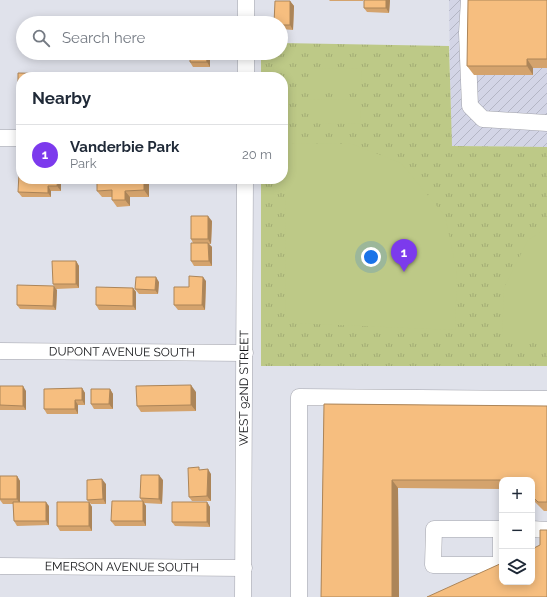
<!DOCTYPE html>
<meta charset="utf-8">
<style>
body{margin:0;font-family:Raleway,sans-serif;background:#f6f6f7;color:#1f2937}
.controls{position:absolute;right:12px;bottom:12px;display:grid;overflow:hidden;border-radius:8px;box-shadow:0 2px 10px #0003}
.controls button{width:36px;height:36px;display:grid;place-items:center;padding:0;border:0;border-bottom:1px solid #e0e1e3;background:#fff;color:#1f2937;font:20px sans-serif}
.you{position:absolute;left:371px;top:257px;width:14px;height:14px;margin:-10px;border:3px solid #fff;border-radius:50%;background:#1a73e8;box-shadow:0 0 0 6px #1a73e833}
.badge{display:grid;place-items:center;width:26px;height:26px;border-radius:50%;background:#7c3aed;color:#fff;font-size:13px;font-weight:700}
.pin{position:absolute;translate:-50% -33px;filter:drop-shadow(0 1px 2px #0008)}
.pin::after{content:'';position:absolute;top:21px;width:14px;height:12px;background:inherit;clip-path:polygon(0 0,100% 0,50% 100%)}
.list{margin:0;padding:0;list-style:none}
h2{display:flex;justify-content:space-between;align-items:center;height:52px;margin:0;padding:0 16px;font-size:17px}
h2 small{font-size:13px;font-weight:400;color:#747a83}
.list li{display:grid;grid-template-columns:26px 1fr auto;gap:12px;align-items:center;box-sizing:border-box;height:60px;padding:0 16px;border-top:1px solid #e0e1e3}
.list b{display:block;font-size:15px;white-space:nowrap}
.list p{margin:0;font-size:13px;white-space:nowrap;color:#747a83}
.list em{font-size:13px;font-style:normal;color:#747a83}
.icon{flex:none;width:22px;height:22px;fill:none;stroke:currentColor;stroke-width:2;stroke-linecap:round;stroke-linejoin:round}
.map{position:relative;flex:none;width:547px;height:597px;overflow:hidden}
.search{position:absolute;background:#fff;box-shadow:0 2px 10px #0003;left:16px;top:16px;width:272px;height:44px;display:flex;align-items:center;gap:10px;box-sizing:border-box;padding:0 14px;border-radius:22px;color:#747a83;font-size:15px}
.panel{position:absolute;background:#fff;box-shadow:0 2px 10px #0003;left:16px;top:72px;width:272px;height:112px;border-radius:16px}
.map>svg:first-child{display:block}
.industrial{fill:url(#industrial-furrows)}
.grass{fill:url(#grass-tufts)}
.pitch{fill:#bdc987}
.lines{fill:none;stroke-linecap:round;stroke-linejoin:round}
.minor-casing{stroke:#a2a3ab;stroke-width:17}
.minor{stroke:#fff;stroke-width:16}
.wall{fill:#d4a36d}
.shaded-wall{fill:#ac8559}
.building{fill:#f6be7f;stroke:#ac8559}
.labels{text-anchor:middle;stroke-width:4;stroke-linejoin:round;paint-order:stroke}
.street-label{font-size:12px;fill:#131417;stroke:#e0e2eb}
</style>
<div class="map">
<svg width="547" height="597" viewBox="0 0 547 597">
<defs>
<pattern id="industrial-furrows" width="10" height="10" patternUnits="userSpaceOnUse"><rect width="10" height="10" fill="#d3d5e6"/><path d="M-1 1l2-2M0 10L10 0M9 11l2-2" fill="none" stroke="#b4b6c5"/></pattern>
<pattern id="grass-tufts" width="24" height="20" patternUnits="userSpaceOnUse"><rect width="24" height="20" fill="#bdc987"/><path d="M3 7l-1-3M5 7V3M7 7l1-3M15 17l-1-3M17 17v-4M19 17l1-3" fill="none" stroke="#a2ac74"/></pattern>
</defs>
<rect width="100%" height="100%" fill="#e0e2eb"/>
<path class="industrial" d="M449,0H547V147L451,146Z"/>
<path class="grass" d="M281,43L449,46L452,146L547,147V366H261V179H283V77H261V53H281Z"/>
<path class="pitch" d="M310,68L362,69L361,92H310Z
M309,99L361,100L360,124L309,123Z
M286,143L352,144L401,163L445,216L457,272L455,330L291,323L285,315Z
M547,228V337H502L504,288L528,240Z"/>
<g class="lines">
<g class="minor-casing">
<g id="minor">
<path d="M469,0L467,33L470,106L483,119L547,123"/>
<path d="M246,23V0"/>
<path d="M246,77V53"/>
<path d="M0,138H21"/>
<path id="s1" d="M0,351L245,353"/>
<path d="M501,529V565H433L434,529H502"/>
<path d="M532,529L547,530"/>
<path id="s2" d="M0,566L244,568"/>
<path id="s3" d="M243,597L245,179"/>
<path d="M299,597V397L547,399"/>
</g>
</g>
<use href="#minor" class="minor"/>
</g>
<path class="wall" d="M329,0H363V1H330Z
M364,0H390L389,13L367,12L364,8Z
M547,0V68H533V75H474L467,66Z
M290,1L294,6L293,30L281,29V23Z
M210,53V67H193L190,62Z
M21,179H61V191H51V197H22L18,192Z
M149,179V197H130V206L117,207L112,200V197H102L97,191Z
M212,221L211,244H209L212,247V266H194L191,261L193,243L191,239Z
M76,261L79,266V288L56,289L53,284Z
M206,281L205,310H178L174,305L189,287Z
M159,282L158,294H139L135,289Z
M133,288L136,292V310H99L96,305Z
M57,290L56,310L20,309L17,305Z
M0,386L26,391V410H0Z
M82,388L85,393V405H78V414H47L44,409Z
M110,389L113,394V409H94L91,404Z
M196,392V411L141,412L137,406Z
M324,404L547,406V511H544L532,499V480H502V489L398,488L399,597H321Z
M201,470L211,474V501H192L189,497Z
M0,476H17L20,481V502L49,506V525L17,526L14,521L13,504H3L0,500Z
M163,480L162,504L144,503L146,506V526H115L111,521L142,501L140,498Z
M106,484V504H91L87,500Z
M89,502L92,507V531H60L57,526Z
M207,502L210,507V527L175,526L172,522Z"/>
<path class="shaded-wall" d="M386,0H390L389,13L386,8Z
M290,1L294,6L293,30L290,25Z
M206,53H210V67L207,62Z
M527,59L533,68V75L527,66Z
M58,179H61V191L57,186Z
M144,179H149V197L144,190Z
M48,186L51,191V197L48,193Z
M125,191L130,197V206L125,200Z
M208,216L212,221L211,244L208,239Z
M208,243L212,247V266L209,261Z
M76,261L79,266V288L76,284Z
M156,277L159,282L158,294L155,290Z
M203,277L206,281L205,310L202,305Z
M54,286L57,290L56,310L53,306Z
M133,288L136,292V310L133,306Z
M191,385L196,392V411L191,405Z
M23,386L26,391V410L23,406Z
M82,388L85,393V405L82,400Z
M110,389L113,394V409L109,404Z
M75,400L78,405V414L75,409Z
M208,469L211,474V501L207,496Z
M159,475L163,480L162,504L159,499Z
M17,476L20,481V504L17,499Z
M102,479L106,484V504L103,499Z
M392,480L398,488L399,597H392Z
M143,501L146,506V526L143,521Z
M46,502L49,506V525L46,521Z
M89,502L92,507V531L89,526Z
M207,502L210,507V527L207,522Z"/>
<path class="building" d="M364,0H386V8H364Z
M468,0H547V59H527V66H467Z
M275,1H290V25H281V23H274Z
M190,53H206L207,62H190Z
M18,73L64,74V77H21V91H18Z
M97,73L117,74V77H97Z
M174,74H202V77H174Z
M19,173H21V179H58L57,186H48V193L18,192Z
M97,179H144V190L125,191V200H112V190L97,191Z
M191,216H208V239H191Z
M191,243H208L209,261H191Z
M52,261H76V284H53Z
M189,276L203,277L202,305H174V287H189Z
M136,277H156L155,290L135,289Z
M17,285L54,286L53,306L17,305Z
M96,287L133,288V306L96,305Z
M191,385V405L137,406L136,386Z
M0,386H23V406L0,405Z
M82,388V400H75V409H44V389Z
M91,389H110L109,404H91Z
M324,404L547,406V502H538L532,496V480H392V597H321Z
M199,467V470L208,469L207,496L189,497L188,468Z
M141,475H159V499L140,498Z
M0,476H17V499H0Z
M102,479L103,499L87,500V480Z
M112,501H143V521H111Z
M13,502H46V521H14Z
M57,502H89V526H57Z
M172,502H207V522H172Z
M540,530H547V597H427L502,563V582H532V549L540,545Z"/>
<g class="labels">
<g class="street-label">
<text dy="4" stroke="none"><textPath href="#s1" startOffset="122">DUPONT AVENUE SOUTH</textPath></text>
<text dy="4" stroke="none"><textPath href="#s3" startOffset="209">WEST 92ND STREET</textPath></text>
<text dy="4" stroke="none"><textPath href="#s2" startOffset="122">EMERSON AVENUE SOUTH</textPath></text>
</g>
</g>
</svg>
<div class="controls">
<button>+</button>
<button>−</button>
<button><svg class="icon" aria-label="layers" viewBox="0 0 24 24"><path d="M12 4l9 5-9 5-9-5zM3 14l9 5 9-5"/></svg></button>
</div>
<div class="you"></div>
<div class="pin badge" style="left:404px;top:272px">1</div>
<div class="search"><svg class="icon" aria-label="search" viewBox="0 0 24 24"><circle cx="10" cy="10" r="6"/><path d="M15 15l6 6"/></svg>Search here</div>
<section class="panel">
<h2>Nearby<small></small></h2>
<ul class="list">
<li><span class="badge">1</span><div><b>Vanderbie Park</b><p>Park</p></div><em>20 m</em></li>
</ul>
</section>
</div>
